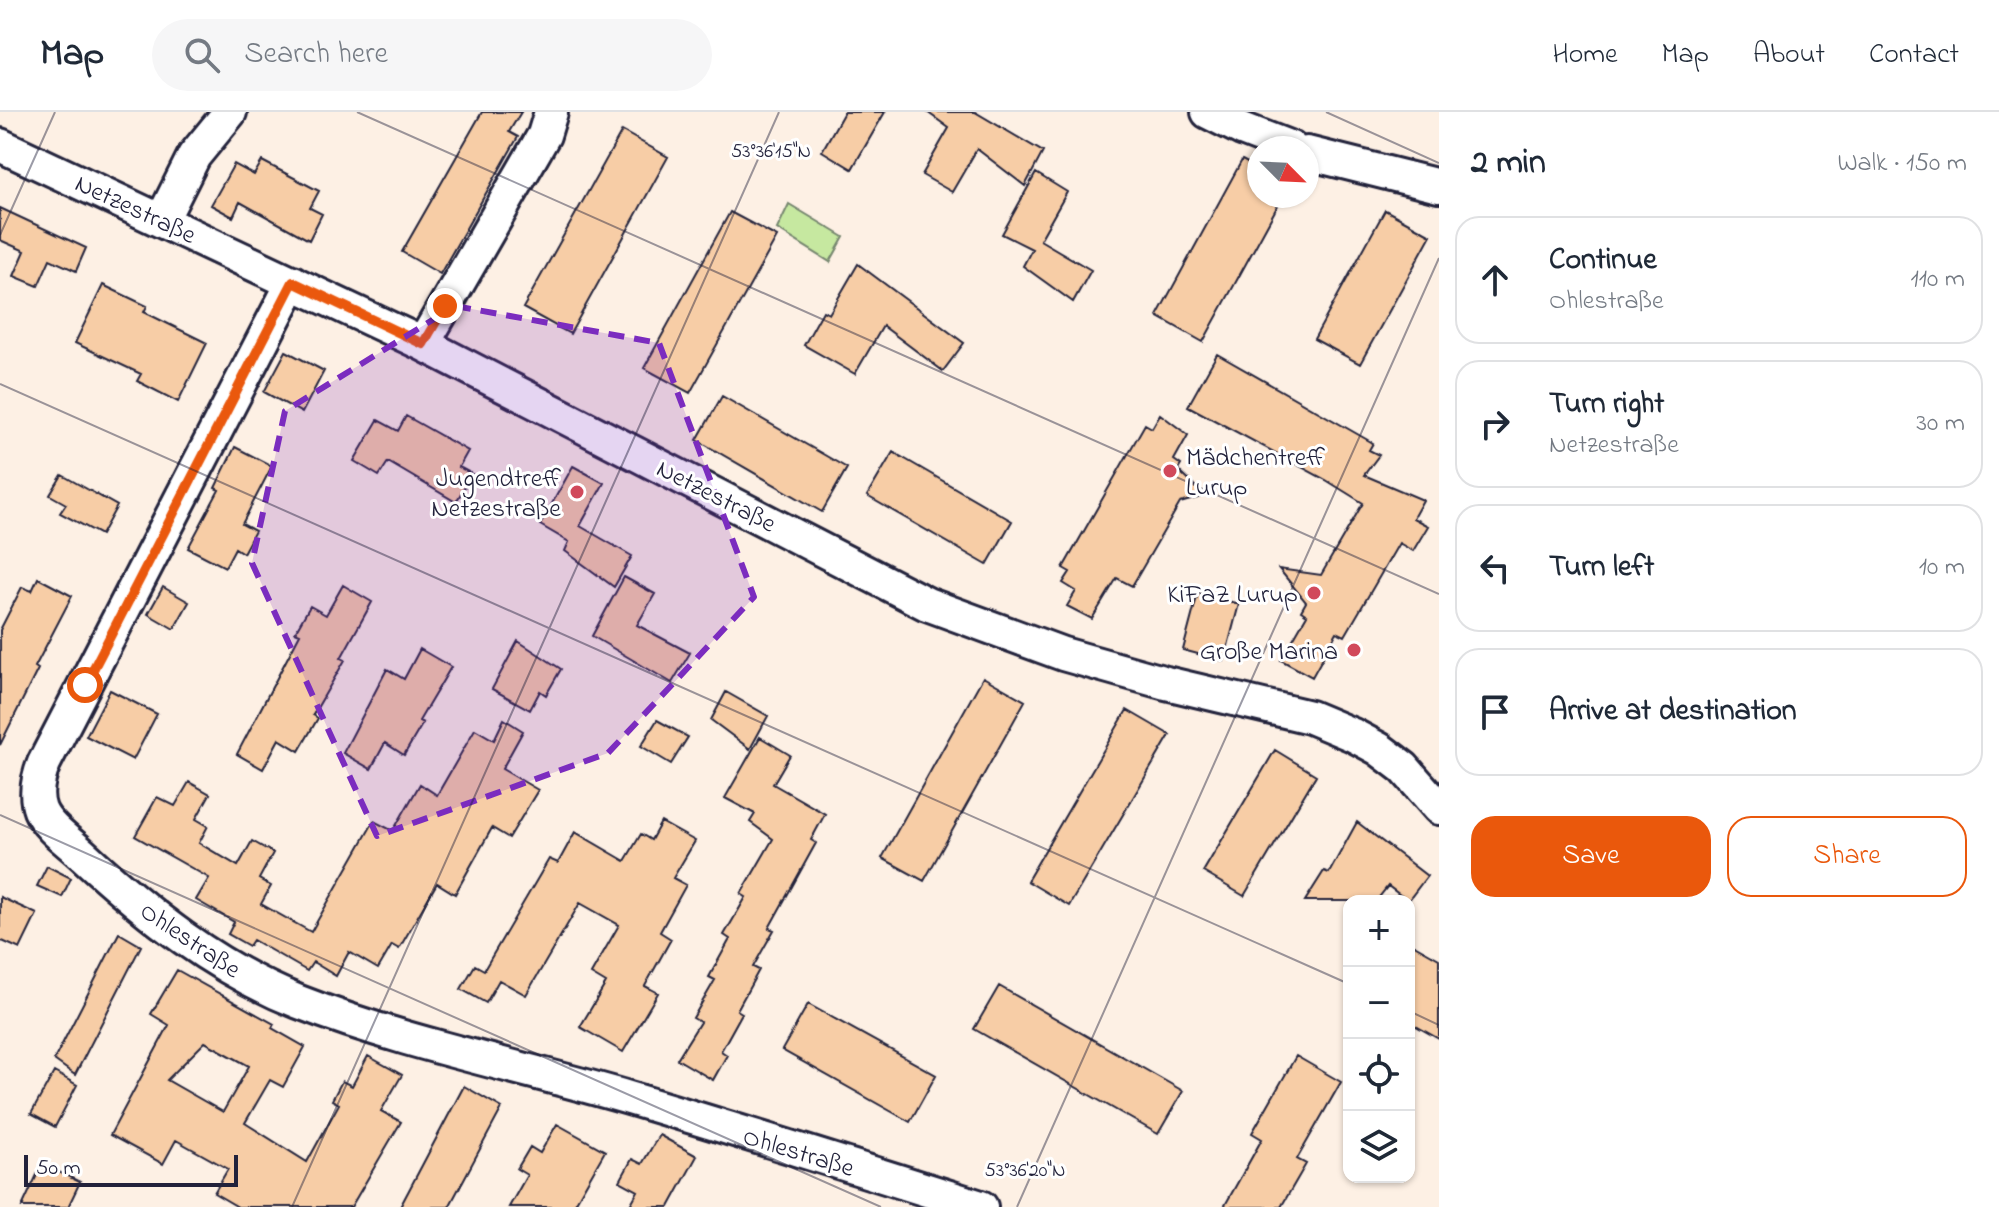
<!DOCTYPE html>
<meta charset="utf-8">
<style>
body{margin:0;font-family:"Indie Flower",sans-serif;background:#f6f6f7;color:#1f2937}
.controls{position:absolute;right:24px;bottom:24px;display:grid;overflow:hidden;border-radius:16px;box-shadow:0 2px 6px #0004}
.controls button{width:72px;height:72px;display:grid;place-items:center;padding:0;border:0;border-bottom:2px solid #e0e1e3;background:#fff;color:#1f2937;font:40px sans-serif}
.compass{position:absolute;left:1247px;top:24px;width:72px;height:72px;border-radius:50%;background:#fff;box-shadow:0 2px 6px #0004;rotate:114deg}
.scale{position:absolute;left:24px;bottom:20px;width:214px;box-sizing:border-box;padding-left:8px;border:4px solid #22223b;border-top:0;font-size:22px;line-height:28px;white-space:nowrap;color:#22223b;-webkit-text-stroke:6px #fff;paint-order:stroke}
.stop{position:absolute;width:24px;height:24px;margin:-18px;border:6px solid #ea580c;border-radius:50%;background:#fff}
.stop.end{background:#ea580c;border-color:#fff;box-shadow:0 2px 8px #0008}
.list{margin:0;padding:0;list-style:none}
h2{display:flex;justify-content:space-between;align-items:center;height:104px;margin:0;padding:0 32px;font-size:34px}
h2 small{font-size:26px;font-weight:400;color:#747a83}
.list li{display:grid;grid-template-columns:52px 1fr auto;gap:24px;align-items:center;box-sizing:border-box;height:128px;margin:0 16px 16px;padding:0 16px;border:2px solid #e0e1e3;border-radius:24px}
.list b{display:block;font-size:30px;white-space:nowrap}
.list p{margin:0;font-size:26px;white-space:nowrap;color:#747a83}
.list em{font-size:26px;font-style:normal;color:#747a83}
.actions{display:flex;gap:16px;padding:24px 32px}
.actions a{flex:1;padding:18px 0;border:2px solid #ea580c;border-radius:24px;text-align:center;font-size:28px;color:#ea580c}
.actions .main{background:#ea580c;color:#fff}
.icon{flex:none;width:44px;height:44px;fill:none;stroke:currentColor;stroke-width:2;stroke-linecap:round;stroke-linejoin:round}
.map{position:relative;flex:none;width:1439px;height:1095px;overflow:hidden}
header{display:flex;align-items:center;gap:48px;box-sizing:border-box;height:112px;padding:0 40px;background:#fff;border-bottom:2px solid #e0e1e3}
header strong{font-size:38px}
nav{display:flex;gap:44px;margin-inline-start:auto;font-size:28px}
.search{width:560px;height:72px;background:#f6f6f7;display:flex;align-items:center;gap:20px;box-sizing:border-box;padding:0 28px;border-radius:44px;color:#747a83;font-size:30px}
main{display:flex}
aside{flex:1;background:#fff}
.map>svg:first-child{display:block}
.green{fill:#c6e8a0;stroke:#74856e;stroke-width:2}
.building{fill:#f7cda6;stroke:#22223b;stroke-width:2;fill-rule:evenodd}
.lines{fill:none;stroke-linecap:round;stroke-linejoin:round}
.minor-casing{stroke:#22223b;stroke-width:38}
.minor{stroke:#fff;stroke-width:32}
.route{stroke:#ea580c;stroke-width:10}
.marked{fill:#7b2cbf;fill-opacity:0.2;stroke:#7b2cbf;stroke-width:6;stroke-dasharray:16 10;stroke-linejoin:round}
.ticks{fill:none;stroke:#22223b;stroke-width:2;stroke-opacity:0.45}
.poi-dot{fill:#d1495b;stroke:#fff;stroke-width:3}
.labels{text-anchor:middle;stroke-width:6;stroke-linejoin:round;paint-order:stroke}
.street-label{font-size:26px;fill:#22223b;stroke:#fff}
.poi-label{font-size:26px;fill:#22223b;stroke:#fff;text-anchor:end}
.ticks-label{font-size:20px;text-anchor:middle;fill:#22223b;stroke:#fff;stroke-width:6;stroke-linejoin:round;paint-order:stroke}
</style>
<header>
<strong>Map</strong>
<div class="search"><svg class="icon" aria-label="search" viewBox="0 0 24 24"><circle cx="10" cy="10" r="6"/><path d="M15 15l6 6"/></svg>Search here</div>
<nav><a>Home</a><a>Map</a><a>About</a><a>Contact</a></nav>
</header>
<main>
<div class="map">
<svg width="1439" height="1095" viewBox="0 0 1439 1095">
<rect width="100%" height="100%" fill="#fdf0e4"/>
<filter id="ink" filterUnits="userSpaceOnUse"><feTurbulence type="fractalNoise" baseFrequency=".0125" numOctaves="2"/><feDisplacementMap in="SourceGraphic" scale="16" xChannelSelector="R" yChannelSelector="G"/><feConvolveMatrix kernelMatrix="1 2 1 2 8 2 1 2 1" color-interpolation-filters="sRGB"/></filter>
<g filter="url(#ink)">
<path class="green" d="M789,92L844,125L830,150L777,117Z"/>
<path class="building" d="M482,0H521L509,20L518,25L440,162L402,140Z
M844,0H885L852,57L822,39Z
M927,0H975L1043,40L1025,74L977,37L952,80L922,63L949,16Z
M622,19L668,45L570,222L523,196Z
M1242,48L1259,57V84H1283L1203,230L1157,204Z
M262,49L319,79L310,96L322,102L309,128L240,90L233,105L211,93L234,52L254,63Z
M1036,61L1067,80L1040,128L1091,158L1073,190L1023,154L1032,137L1002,122Z
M0,96L86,136L76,159L50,147L38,174L14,164L25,139L0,128Z
M1385,98L1431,123L1360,252L1314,227Z
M730,100L777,125L690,281L644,256Z
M858,152L964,231L943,259L883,214L855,262L804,233L823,199L829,202Z
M103,173L147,194L144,200L207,231L178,290L137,269L141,262L75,231Z
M286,239L324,259L302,301L264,280Z
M1217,242L1373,331L1369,338L1379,343L1364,363L1423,388L1413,406L1428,414L1413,439L1399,431L1345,524L1337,520L1312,565L1281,548L1307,503L1301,499L1306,490L1279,457L1321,463L1363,391L1326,368L1188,294Z
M722,284L847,356L822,400L697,328Z
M1160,302L1188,323L1174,348L1181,353L1178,358L1205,384L1180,391L1132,474L1117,466L1092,507L1067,494L1076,479L1063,471L1070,460L1063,456L1145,312L1152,316Z
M406,304L468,339L459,355L472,362L456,390L388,350L379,364L354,349L378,308L398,319Z
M235,335L272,354L242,412L255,419L243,441L235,436L225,455L188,436L219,378L215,376Z
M893,340L1012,409L987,453L867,384Z
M573,354L604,371L580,414L632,444L614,475L565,439L569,430L540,413Z
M62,363L117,394L101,423L60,401L66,392L50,383Z
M624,465L655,482L637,513L690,541L672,571L592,524Z
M38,466L72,484L35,555L38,557L0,633V518L22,475L32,479Z
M343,473L372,490L341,546L345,548L313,603L318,606L299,639L279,627L263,657L237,642L300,522L295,520L310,494L326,503Z
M163,475L189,490L174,517L148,502Z
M1198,481L1239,492L1224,549L1183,538Z
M518,529L561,557L546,583L540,579L530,598L492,577Z
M420,537L451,555L419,609L423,611L404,643L385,631L371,657L343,641L387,557L404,567Z
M983,565L1025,589L924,769L882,746Z
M110,578L157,602L133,648L86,624Z
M726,580L768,604L750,637L711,608Z
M1127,598L1170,623L1069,794L1027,769Z
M504,607L523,619L502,657L538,678L509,726L492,716L455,782L437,771L399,837L392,833L378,857L349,840L336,864L313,850L307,859L253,828L249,834L228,822L234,810L196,788L209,766L135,724L157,685L175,694L189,670L210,682L196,707L208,714L199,731L238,754L252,729L273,741L259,767L271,774L261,792L311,820L374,709L393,719L420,672L437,683L475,617L494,628Z
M657,608L688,625L671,652L641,634Z
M760,625L790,643L773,672L825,702L811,728L816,731L769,816L774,818L753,855L759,858L737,898L742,901L721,939L727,943L713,968L677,947L700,910L693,906L715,868L709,865L730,827L724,823L746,785L741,782L773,727L750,710L755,702L725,686Z
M1275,638L1316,663L1244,784L1203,760Z
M661,710L695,729L673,766L686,773L660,820L671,827L645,874L658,881L623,940L580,915L606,871L591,862L619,813L580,791L526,883L499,868L486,891L461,877L475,853L484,858L549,747L558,751L575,720L625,749L641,722L651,728Z
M1357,710L1427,764L1408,789L1388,774L1376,789H1305L1324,759L1329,761Z
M47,754L71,766L62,785L37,774Z
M0,785L37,802L20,837L0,828Z
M119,821L141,834L75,963L54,948Z
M1409,830L1439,847V927L1409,910Z
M177,858L274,912L272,916L305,935L283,975L270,968L245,1011L307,1050L339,992L332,988L342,969L352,974L368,944L402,963L381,999L401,1010L351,1095H238L214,1081L228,1057L176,1028L163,1052L110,1023L169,913L151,902ZM205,930L249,954L223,1000L167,968Z
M999,874L1183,979L1158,1022L974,917Z
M808,892L936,963L910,1010L782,938Z
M1296,944L1341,970L1297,1047L1306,1052L1281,1095H1224L1262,1027L1252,1021Z
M54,960L77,973L55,1015L31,1002Z
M464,974L502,996L449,1095H400Z
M557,1012L605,1039L573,1095H509L527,1063L517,1057L530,1035L540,1041Z
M659,1023L697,1044L669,1095H629L638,1079L620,1069L632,1047L642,1052Z
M42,1052L80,1070L68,1095H22Z"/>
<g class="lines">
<g class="minor-casing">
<path id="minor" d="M1208,0L1242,17L1291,36
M0,33L423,232L927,492L1063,542L1166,571L1310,605L1353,623L1379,637L1404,656L1439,696
M1307,41L1439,74
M162,108L194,44L230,0
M293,170L44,651C38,666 34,682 40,698C47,715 68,729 81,741C147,802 216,857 299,890C406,932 520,954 629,986C747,1021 864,1058 981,1095
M423,232L544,23L551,0"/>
</g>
<use href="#minor" class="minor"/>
</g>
</g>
<g class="lines" filter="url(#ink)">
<path class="route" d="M85,573L293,170L423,232L445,194"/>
</g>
<path class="marked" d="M455,194L659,231L754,485L608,641L377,724L252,451L285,299Z"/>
<path class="ticks" d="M357,0L1439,482M1326,0L1439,51M0,123L55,0M0,272L1349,872M0,703L881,1095M1409,899L1439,913M292,1095L779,0M1017,1095L1439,146"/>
<g class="poi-dot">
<circle cx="1170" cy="359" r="8"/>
<circle cx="577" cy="380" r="8"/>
<circle cx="1314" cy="481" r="8"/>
<circle cx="1354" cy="538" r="8"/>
</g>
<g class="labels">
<g class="street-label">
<text transform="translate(136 96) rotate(25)" y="9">Netzestraße</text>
<text transform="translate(717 383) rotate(27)" y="9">Netzestraße</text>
<text transform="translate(191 827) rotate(34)" y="9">Ohlestraße</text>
<text transform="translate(799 1039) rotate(17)" y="9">Ohlestraße</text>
</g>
<g class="poi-label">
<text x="1186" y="353" text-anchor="start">Mädchentreff<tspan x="1186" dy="30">Lurup</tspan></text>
<text x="561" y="374">Jugendtreff<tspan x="561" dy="30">Netzestraße</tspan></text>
<text x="1298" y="490">KiFaZ Lurup</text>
<text x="1338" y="547">Große Marina</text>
</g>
</g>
<g class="ticks-label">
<text x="771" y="45">53°36'15"N</text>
<text x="1025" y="1064">53°36'20"N</text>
</g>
</svg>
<div class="controls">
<button>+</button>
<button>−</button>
<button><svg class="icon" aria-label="locate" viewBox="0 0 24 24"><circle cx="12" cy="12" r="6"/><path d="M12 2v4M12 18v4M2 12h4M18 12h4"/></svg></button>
<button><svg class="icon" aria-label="layers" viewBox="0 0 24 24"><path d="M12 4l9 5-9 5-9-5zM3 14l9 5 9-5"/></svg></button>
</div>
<svg class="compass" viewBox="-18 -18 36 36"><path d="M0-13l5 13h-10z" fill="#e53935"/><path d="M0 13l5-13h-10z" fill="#747a83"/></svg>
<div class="scale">50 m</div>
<div class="stop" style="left:85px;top:573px"></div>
<div class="stop end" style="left:445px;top:194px"></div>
</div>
<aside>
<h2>2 min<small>Walk · 150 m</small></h2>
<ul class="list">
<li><svg class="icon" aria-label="ahead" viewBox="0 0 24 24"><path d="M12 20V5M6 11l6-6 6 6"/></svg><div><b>Continue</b><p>Ohlestraße</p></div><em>110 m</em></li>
<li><svg class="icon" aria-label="right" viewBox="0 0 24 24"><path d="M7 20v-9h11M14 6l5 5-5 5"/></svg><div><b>Turn right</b><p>Netzestraße</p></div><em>30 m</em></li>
<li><svg class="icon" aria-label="left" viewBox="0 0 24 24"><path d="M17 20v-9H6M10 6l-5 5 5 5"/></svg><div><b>Turn left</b></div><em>10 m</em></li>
<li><svg class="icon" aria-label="arrive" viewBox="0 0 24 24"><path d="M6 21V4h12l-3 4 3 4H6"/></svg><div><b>Arrive at destination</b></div></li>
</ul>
<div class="actions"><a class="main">Save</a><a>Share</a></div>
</aside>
</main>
